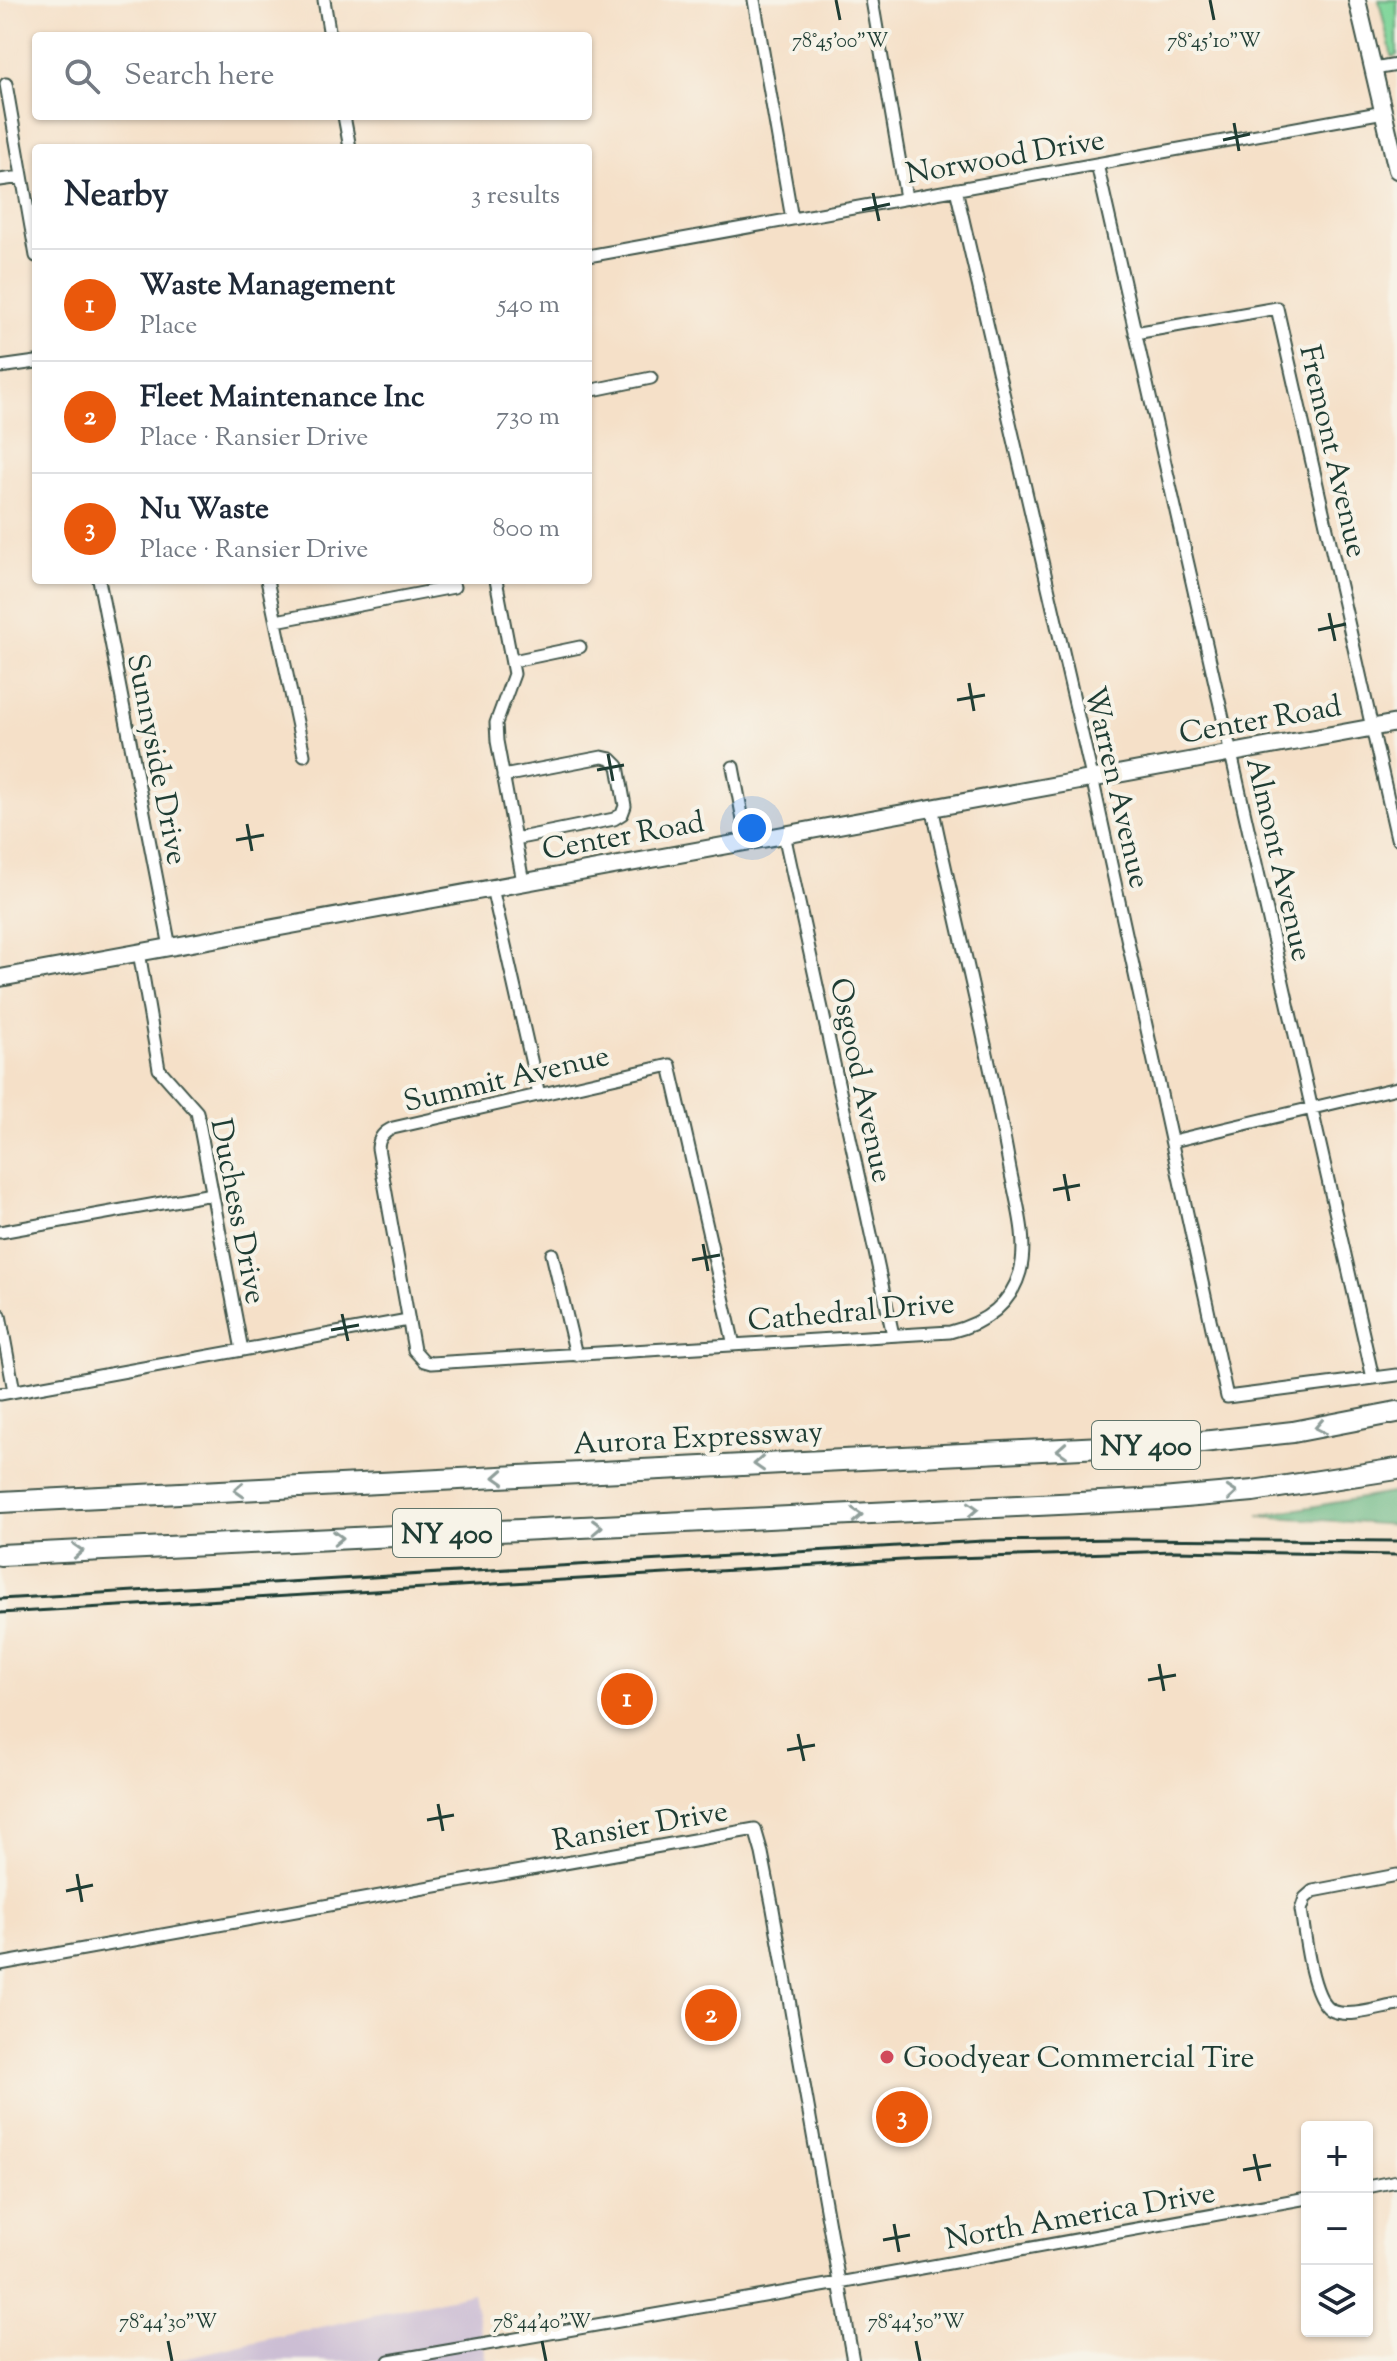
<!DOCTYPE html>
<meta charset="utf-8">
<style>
body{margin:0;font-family:"Sorts Mill Goudy",serif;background:#f2f2f3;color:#1f2937}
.controls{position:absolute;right:24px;bottom:24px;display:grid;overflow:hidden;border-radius:8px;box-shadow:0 2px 6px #0004}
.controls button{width:72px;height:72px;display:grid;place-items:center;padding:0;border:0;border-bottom:2px solid #e0e1e3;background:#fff;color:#1f2937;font:40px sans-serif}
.you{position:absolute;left:752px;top:828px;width:28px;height:28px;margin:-20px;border:6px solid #fff;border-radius:50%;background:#1a73e8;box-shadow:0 0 0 12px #1a73e833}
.badge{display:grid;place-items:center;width:52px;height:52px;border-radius:50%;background:#ea580c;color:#fff;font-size:26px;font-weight:700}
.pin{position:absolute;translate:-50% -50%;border:4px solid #fff;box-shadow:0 2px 8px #0006}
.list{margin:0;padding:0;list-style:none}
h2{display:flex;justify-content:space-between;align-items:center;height:104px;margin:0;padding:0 32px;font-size:34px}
h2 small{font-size:26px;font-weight:400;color:#747a83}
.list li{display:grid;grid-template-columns:52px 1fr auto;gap:24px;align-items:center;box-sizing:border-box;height:112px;padding:0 32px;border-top:2px solid #e0e1e3}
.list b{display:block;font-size:30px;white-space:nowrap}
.list p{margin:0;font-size:26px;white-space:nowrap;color:#747a83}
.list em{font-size:26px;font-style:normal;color:#747a83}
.icon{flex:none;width:44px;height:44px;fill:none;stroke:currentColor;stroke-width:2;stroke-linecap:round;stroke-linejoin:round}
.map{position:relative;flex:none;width:1397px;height:2361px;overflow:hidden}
.search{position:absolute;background:#fff;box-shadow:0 2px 6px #0004;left:32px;top:32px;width:560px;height:88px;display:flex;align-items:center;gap:20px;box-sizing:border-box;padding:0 28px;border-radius:8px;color:#747a83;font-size:30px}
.panel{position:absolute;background:#fff;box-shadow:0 2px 6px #0004;left:32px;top:144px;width:560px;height:440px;border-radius:8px}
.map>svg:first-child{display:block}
.industrial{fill:#ccbed4}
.green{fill:#7ed599;stroke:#4e8966;stroke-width:2}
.forest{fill:#66b681;stroke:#427a5a;stroke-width:2}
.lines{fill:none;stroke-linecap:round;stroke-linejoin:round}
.minor-casing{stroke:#3f554a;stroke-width:15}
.secondary-casing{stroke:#3f554a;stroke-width:20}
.motorway-casing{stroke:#3f554a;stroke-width:24}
.minor{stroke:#fff;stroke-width:11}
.secondary{stroke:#fff;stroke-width:16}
.motorway{stroke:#fff;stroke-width:20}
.rail{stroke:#1f3d34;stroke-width:3}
.oneway{stroke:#8f9e9a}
.ticks{fill:none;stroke:#1f3d34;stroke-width:3}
.poi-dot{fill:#d1495b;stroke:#f7f3e8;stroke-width:3}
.labels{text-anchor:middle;stroke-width:8;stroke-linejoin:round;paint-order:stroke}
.shield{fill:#f7f3e8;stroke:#60746a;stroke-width:2}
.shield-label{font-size:28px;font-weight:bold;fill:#1f3d34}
.street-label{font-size:30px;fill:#1f3d34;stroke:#f7f3e8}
.poi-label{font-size:30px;fill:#1f3d34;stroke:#f7f3e8;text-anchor:start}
.ticks-label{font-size:20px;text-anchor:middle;fill:#1f3d34;stroke:#f7f3e8;stroke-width:8;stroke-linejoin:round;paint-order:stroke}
</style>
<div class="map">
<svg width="1397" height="2361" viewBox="0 0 1397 2361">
<rect width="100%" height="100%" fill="#f7f3e8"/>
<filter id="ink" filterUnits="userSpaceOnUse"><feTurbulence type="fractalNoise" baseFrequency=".0125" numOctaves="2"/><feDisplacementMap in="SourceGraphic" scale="16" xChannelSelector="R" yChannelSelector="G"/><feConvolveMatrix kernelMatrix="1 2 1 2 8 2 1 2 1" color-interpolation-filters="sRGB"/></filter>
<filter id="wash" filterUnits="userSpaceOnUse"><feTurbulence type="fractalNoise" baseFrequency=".006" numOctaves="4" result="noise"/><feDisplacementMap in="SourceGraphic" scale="32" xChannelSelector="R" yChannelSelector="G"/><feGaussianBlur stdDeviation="1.8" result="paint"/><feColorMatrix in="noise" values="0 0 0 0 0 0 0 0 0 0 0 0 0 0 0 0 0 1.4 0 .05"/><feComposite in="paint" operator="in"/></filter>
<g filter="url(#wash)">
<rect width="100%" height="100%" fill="#f5e0c8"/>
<path class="industrial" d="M473,2293L487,2361H170Z"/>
<path class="green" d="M1379,0H1397V55L1392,57Z"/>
<path class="forest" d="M1397,1492V1525L1258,1516Z"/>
</g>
<g filter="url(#ink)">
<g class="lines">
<g class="minor-casing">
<path id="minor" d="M324,0L330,36
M754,0L792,219
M872,0L906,198
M1374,69L1397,65
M6,84L36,256
M344,116L350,148
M1097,164L1373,1378
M0,180L21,177
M956,189L1092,777L1227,1397L1397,1375
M588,256L1384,112
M1135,333L1277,308L1397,838
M0,367L36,362
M588,391L651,378
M99,580L170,947
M267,580L304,755
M496,580L514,674L496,723L497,741L523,882
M276,621L454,587
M513,661L580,647
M733,767L747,841
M503,776L602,757L611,759L618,766L625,806L622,814L614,819L515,839
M784,834L893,1335
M492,888L539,1095
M139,952L159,1069L197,1112L242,1350
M1173,1141L1397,1088
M0,1232L212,1194
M552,1254L576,1355
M0,1315L14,1391
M734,1345L670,1065L393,1128C384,1132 379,1137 378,1148L414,1350L424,1361L431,1363L950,1332C982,1324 1010,1307 1020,1272C1029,1238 1015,1198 1009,1164C988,1044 957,926 932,806
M0,1394L408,1320
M1397,1875L1313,1891L1305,1898L1301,1910C1305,1932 1311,2002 1333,2011C1350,2018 1379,2008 1397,2005
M0,1964L755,1829L762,1853L773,1909L853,2361
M1367,2187L1397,2181
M389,2361L839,2283L1307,2198"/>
</g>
<g class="secondary-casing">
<path id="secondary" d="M1357,0L1397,170
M0,978L1397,723"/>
</g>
<g class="motorway-casing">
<path id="motorway" d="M0,1502L1202,1442L1293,1432L1397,1412
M0,1555L1162,1499L1253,1491L1397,1469"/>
</g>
<use href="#minor" class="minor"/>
<use href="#secondary" class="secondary"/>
<use href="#motorway" class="motorway"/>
<path class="rail" d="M0,1599L983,1541L1121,1539L1397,1541
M0,1613L920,1559L1175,1551L1397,1555"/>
</g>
<defs><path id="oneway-chevron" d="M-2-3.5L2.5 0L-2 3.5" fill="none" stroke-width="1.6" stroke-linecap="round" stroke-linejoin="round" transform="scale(2)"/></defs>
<g class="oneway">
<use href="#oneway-chevron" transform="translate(1320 1427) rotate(169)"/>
<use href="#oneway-chevron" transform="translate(1062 1450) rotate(177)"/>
<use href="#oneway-chevron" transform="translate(759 1464) rotate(177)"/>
<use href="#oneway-chevron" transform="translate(499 1477) rotate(177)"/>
<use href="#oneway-chevron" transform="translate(239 1490) rotate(177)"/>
<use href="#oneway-chevron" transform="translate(1232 1493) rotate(-5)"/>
<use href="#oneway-chevron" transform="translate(973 1509) rotate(-3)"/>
<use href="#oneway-chevron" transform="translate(857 1515) rotate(-3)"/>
<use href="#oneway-chevron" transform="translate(597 1527) rotate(-2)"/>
<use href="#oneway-chevron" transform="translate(338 1538) rotate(-2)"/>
<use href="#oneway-chevron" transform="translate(78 1551) rotate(-3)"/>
</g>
</g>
<path class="ticks" d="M836,0L840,20M1210,0L1214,20M1234,123L1239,151M1223,140L1250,134M873,193L879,221M862,210L890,204M1329,613L1335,641M1318,630L1346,624M969,683L974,711M957,700L985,695M608,754L613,781M597,770L624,765M247,824L252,851M236,840L264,835M1064,1174L1069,1201M1053,1190L1080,1185M703,1244L708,1271M692,1260L720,1255M342,1314L348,1341M331,1330L359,1325M1159,1664L1164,1691M1148,1680L1176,1675M798,1734L804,1761M787,1750L815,1745M438,1804L443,1831M427,1820L454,1815M77,1874L82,1902M66,1891L93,1885M1254,2154L1260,2181M1243,2170L1271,2165M894,2224L899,2252M883,2240L910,2235M168,2341L172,2361M542,2341L546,2361M916,2341L920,2361"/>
<circle class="poi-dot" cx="887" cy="2057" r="8"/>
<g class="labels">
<g class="shield">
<rect x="1092" y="1421" width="108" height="48" rx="6"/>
<rect x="393" y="1509" width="108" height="48" rx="6"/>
</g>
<g class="shield-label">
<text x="1146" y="1455">NY 400</text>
<text x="447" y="1543">NY 400</text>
</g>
<g class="street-label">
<text transform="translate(1005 156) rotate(-10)" y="10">Norwood Drive</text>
<text transform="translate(1334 451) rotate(77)" y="10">Fremont Avenue</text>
<text transform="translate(1260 719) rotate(-10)" y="10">Center Road</text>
<text transform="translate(158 759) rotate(79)" y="10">Sunnyside Drive</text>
<text transform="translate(1118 787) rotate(77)" y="10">Warren Avenue</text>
<text transform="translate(623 835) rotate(-10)" y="10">Center Road</text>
<text transform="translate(1280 859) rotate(77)" y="10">Almont Avenue</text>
<text transform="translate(506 1078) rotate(-13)" y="10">Summit Avenue</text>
<text transform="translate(862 1080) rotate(78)" y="10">Osgood Avenue</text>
<text transform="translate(239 1211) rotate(79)" y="10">Duchess Drive</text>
<text transform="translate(851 1311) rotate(-5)" y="10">Cathedral Drive</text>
<text transform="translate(698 1437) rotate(-3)" y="10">Aurora Expressway</text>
<text transform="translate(640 1825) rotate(-10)" y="10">Ransier Drive</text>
<text transform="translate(1080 2215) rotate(-10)" y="10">North America Drive</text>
</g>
<g class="poi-label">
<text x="903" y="2067">Goodyear Commercial Tire</text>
</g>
</g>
<g class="ticks-label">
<text x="840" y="47">78°45'00"W</text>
<text x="1214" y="47">78°45'10"W</text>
<text x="168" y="2328">78°44'30"W</text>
<text x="542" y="2328">78°44'40"W</text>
<text x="916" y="2328">78°44'50"W</text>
</g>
</svg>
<div class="controls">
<button>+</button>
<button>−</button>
<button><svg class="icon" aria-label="layers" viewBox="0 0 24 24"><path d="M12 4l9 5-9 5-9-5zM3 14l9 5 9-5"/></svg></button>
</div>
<div class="you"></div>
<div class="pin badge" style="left:627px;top:1699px">1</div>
<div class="pin badge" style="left:711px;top:2015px">2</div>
<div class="pin badge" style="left:902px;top:2117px">3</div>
<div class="search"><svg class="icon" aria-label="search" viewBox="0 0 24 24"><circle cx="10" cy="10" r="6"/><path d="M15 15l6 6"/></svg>Search here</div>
<section class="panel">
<h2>Nearby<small>3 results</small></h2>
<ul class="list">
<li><span class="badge">1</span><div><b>Waste Management</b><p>Place</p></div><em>540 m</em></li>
<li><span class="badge">2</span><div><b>Fleet Maintenance Inc</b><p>Place · Ransier Drive</p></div><em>730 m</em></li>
<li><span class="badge">3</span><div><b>Nu Waste</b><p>Place · Ransier Drive</p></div><em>800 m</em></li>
</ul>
</section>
</div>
